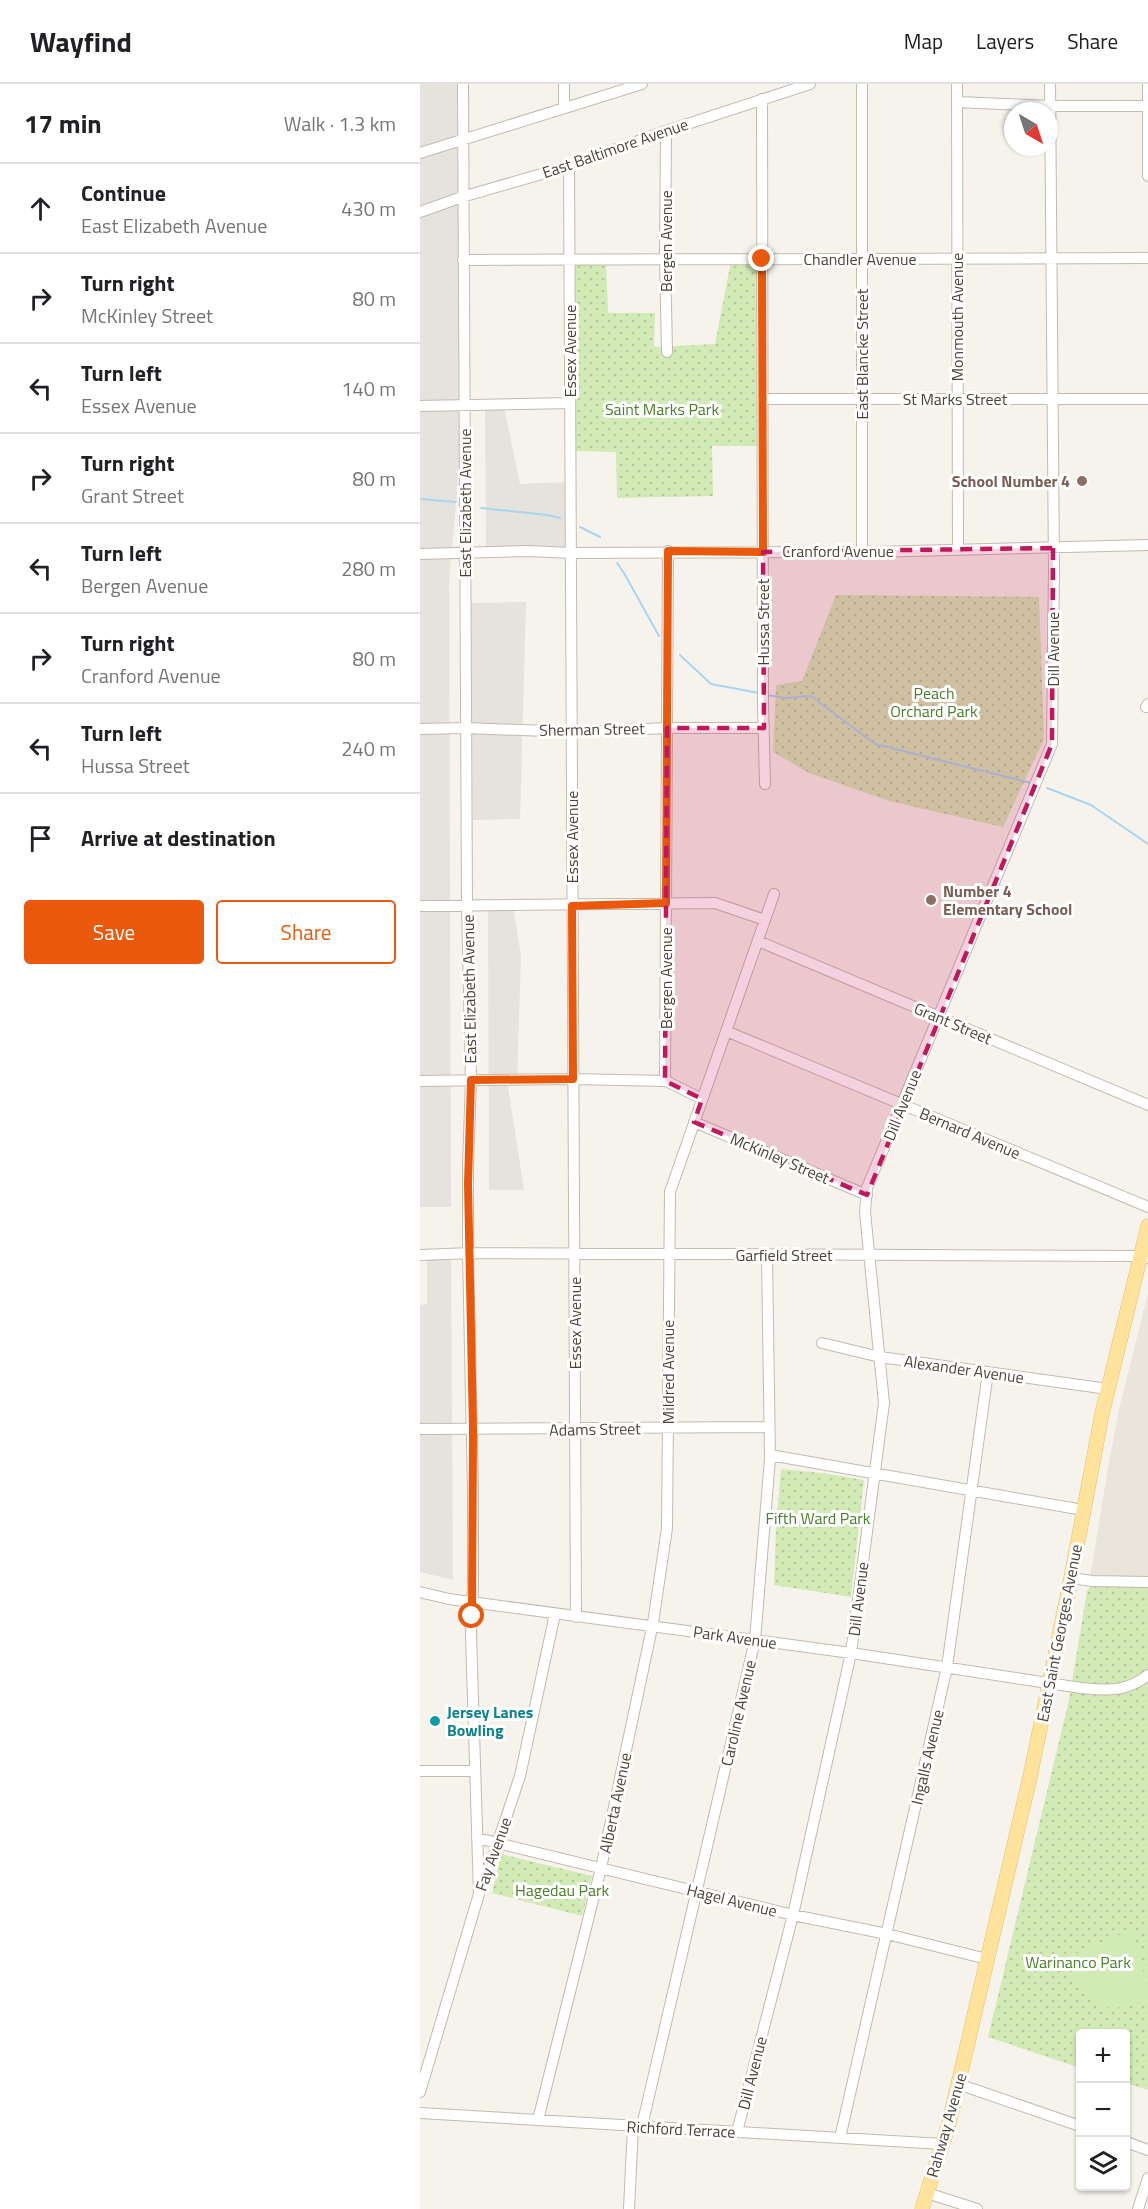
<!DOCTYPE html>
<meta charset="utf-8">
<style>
body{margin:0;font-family:"Titillium Web",sans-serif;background:#f2f2f2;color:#202124}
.controls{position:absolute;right:18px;bottom:18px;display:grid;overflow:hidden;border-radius:6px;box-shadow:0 2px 4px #0004}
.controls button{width:54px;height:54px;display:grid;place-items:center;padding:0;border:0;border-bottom:2px solid #e0e0e0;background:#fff;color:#202124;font:30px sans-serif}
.compass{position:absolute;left:584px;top:18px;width:54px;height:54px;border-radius:50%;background:#fff;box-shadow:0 2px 4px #0004;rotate:141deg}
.stop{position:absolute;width:18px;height:18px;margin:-14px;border:4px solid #ea580c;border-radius:50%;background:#fff}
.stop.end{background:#ea580c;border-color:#fff;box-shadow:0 2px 6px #0008}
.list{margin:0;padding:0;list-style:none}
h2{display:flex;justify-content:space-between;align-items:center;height:78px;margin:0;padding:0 24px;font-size:26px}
h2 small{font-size:20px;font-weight:400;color:#757577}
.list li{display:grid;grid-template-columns:39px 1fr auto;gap:18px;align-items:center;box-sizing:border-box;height:90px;padding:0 24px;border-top:2px solid #e0e0e0}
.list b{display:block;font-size:22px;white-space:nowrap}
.list p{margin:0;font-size:20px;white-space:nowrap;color:#757577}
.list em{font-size:20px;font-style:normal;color:#757577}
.actions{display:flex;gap:12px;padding:18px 24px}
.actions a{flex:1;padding:14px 0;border:2px solid #ea580c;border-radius:6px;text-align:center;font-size:21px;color:#ea580c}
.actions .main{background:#ea580c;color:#fff}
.icon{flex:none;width:33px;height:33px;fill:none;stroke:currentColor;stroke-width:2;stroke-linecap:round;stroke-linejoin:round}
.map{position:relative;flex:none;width:728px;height:2125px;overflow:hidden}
header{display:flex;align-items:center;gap:36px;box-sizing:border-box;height:84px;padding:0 30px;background:#fff;border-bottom:2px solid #e0e0e0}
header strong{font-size:28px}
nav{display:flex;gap:33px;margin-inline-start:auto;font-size:21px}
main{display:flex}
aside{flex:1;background:#fff}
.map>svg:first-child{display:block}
.residential{fill:#eae5da}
.industrial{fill:#e6e2dd}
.park{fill:url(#park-dots)}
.pitch{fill:#d2eab5}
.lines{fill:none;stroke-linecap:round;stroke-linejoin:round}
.stream{stroke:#a9d4f2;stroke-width:2}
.minor-casing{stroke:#c2bbae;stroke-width:12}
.major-casing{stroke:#e6c16a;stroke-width:15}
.minor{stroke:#fff;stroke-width:10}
.major{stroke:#ffe39c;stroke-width:14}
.route{stroke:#ea580c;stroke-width:8}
.marked{fill:#c2185b;fill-opacity:0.2;stroke:#c2185b;stroke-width:4.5;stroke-dasharray:12 8;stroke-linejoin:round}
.education-dot{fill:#8d6e63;stroke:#fff;stroke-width:2}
.culture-dot{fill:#0f9aa8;stroke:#fff;stroke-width:2}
.labels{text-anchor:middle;stroke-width:6;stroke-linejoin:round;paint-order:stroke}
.street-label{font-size:16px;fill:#4b4439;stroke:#fff}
.park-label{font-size:16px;fill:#4a7f2a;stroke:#fff}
.education-label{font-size:16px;font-weight:bold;fill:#785e54;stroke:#fff;text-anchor:end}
.culture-label{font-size:16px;font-weight:bold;fill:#0d838f;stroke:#fff;text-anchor:start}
</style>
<header>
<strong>Wayfind</strong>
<nav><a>Map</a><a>Layers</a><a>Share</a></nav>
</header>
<main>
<aside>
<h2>17 min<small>Walk · 1.3 km</small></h2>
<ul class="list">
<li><svg class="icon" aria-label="ahead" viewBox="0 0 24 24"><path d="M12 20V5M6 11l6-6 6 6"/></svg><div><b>Continue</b><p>East Elizabeth Avenue</p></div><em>430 m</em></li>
<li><svg class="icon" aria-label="right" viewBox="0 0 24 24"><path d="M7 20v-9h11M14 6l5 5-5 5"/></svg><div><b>Turn right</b><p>McKinley Street</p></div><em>80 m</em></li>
<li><svg class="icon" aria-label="left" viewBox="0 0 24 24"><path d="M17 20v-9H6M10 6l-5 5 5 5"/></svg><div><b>Turn left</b><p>Essex Avenue</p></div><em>140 m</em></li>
<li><svg class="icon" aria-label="right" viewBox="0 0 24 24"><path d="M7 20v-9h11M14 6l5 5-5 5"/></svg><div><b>Turn right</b><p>Grant Street</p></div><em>80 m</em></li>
<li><svg class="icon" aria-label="left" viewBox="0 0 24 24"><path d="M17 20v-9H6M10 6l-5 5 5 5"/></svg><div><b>Turn left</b><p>Bergen Avenue</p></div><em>280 m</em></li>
<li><svg class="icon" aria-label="right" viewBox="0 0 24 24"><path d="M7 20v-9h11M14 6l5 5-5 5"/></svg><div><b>Turn right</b><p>Cranford Avenue</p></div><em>80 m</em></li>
<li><svg class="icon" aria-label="left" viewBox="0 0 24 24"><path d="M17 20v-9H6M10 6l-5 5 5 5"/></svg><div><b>Turn left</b><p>Hussa Street</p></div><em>240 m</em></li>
<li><svg class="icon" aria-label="arrive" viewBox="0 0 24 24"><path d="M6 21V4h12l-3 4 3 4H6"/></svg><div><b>Arrive at destination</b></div></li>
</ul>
<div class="actions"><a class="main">Save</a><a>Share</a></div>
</aside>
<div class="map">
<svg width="728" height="2125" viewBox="0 0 728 2125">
<defs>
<pattern id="park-dots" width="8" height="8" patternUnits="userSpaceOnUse" patternTransform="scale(1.5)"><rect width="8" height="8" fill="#d2eab5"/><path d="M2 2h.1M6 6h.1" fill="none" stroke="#b6ca9c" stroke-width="1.8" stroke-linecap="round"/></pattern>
</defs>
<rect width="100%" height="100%" fill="#f6f3ec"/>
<path class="residential" d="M728,1209V1503H670L671,1488L689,1378L700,1321Z"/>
<path class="industrial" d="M0,0H42L45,321L29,496L31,1123H0Z
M84,323L100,400L147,398L149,469L66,470L65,324Z
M106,518L100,735L53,736L51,519Z
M68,822H93L101,872L97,996H87L104,1106H69Z
M31,1173L33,1496L0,1488V1221L7,1220V1174Z"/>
<path class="park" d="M144,175L186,176L188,229H235L234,263L295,260L311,177H342V362H292L293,412L197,414L196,368L147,367Z
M416,511L619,513L624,655L583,743L469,717L389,689L353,668L356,601L382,597Z
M361,1385L402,1389L444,1396L431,1513L354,1501L356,1443Z
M670,1503H728V2006L706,1999V1950H660V1984L568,1953L649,1616L667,1507Z
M81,1770L172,1792L162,1832L72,1809Z"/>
<path class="pitch" d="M713,1845L728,1906V1917C678,1932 662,1923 648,1873Z"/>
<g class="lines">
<path class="stream" d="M0,415L36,418
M61,424L127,431L140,434
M160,443L180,453
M197,479L204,489L239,552
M260,571L291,600L339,609
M347,611L365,614L391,612L455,660L611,699
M627,704L671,721L728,760"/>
<g class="minor-casing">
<path id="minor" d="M43,0L47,821L51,996L48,1082V1169L53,1408V1502L51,1550L59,1810
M144,0V24
M442,0V468
M537,0L538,466
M728,0V92
M342,15L343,620L345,700
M537,18L630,22H728
M246,47L245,174L247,268
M0,69L222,0
M149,82L156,1533
M0,128L42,113L149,82L246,47L390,0
M43,176L728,174
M343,315H728
M0,322L150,319
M0,470L108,467L151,469L452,468L728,461
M726,623L728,620
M0,645L46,644L152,648L247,644H344
M0,822L295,819L345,836
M338,857L728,1021
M306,947L728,1123
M0,997L153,995L246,997L282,1015
M245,997L248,467
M274,1038L447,1111
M0,1171L51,1169L720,1172L728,1174
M402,1259L460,1273L688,1305
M0,1345L349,1343
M350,1371L663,1426
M651,1494L672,1497L728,1498
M0,1508L29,1515L431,1569L661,1604C688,1606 705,1609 728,1591
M0,1687H55
M57,1754L373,1831L467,1850L567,1875
M538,2000L660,2042
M0,2008L59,1810L77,1761L100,1692L135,1530
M0,2029L522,2060
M118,2036L181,1784L233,1539L247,1444L250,1108L354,810
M222,2042L335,1556L350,1375L347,1171
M317,2048L373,1831L431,1569L464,1319L445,1128L447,1104L632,660L634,485L630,0
M420,2054L527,1583L568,1288
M706,2058L728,2066
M507,2109L557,2125
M209,2125L213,2042
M718,2125L728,2094"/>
</g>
<g class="major-casing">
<path id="major" d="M502,2125L529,2039L610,1693L651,1494L682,1330L728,1142"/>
</g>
<use href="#minor" class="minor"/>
<use href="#major" class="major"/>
</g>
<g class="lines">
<path class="route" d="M52,1532L53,1346L48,1100L51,996L153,995L152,822L246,819L248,467L343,468L342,175"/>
</g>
<path class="marked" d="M633,464L632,660L447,1111L274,1038L282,1015L245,997L247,644H344L343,468Z"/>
<g class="education-dot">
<circle cx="662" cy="397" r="6"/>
<circle cx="511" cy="816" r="6"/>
</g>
<circle class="culture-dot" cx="15" cy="1637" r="6"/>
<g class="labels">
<g class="street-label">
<text transform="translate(195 64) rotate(-19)" y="6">East Baltimore Avenue</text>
<text transform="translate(246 157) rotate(-90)" y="6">Bergen Avenue</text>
<text x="440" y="181">Chandler Avenue</text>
<text transform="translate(537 233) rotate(-90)" y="6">Monmouth Avenue</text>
<text transform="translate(150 267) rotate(-90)" y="6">Essex Avenue</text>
<text transform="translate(442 270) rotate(-90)" y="6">East Blancke Street</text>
<text x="535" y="321">St Marks Street</text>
<text transform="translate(45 419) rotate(-90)" y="6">East Elizabeth Avenue</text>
<text x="418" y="473">Cranford Avenue</text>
<text transform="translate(343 538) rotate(-90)" y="6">Hussa Street</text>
<text transform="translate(633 565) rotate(-90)" y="6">Dill Avenue</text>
<text transform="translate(172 645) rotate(-1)" y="6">Sherman Street</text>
<text transform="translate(152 753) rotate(-90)" y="6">Essex Avenue</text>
<text transform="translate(246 894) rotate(-90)" y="6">Bergen Avenue</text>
<text transform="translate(49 905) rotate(-91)" y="6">East Elizabeth Avenue</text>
<text transform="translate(533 939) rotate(23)" y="6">Grant Street</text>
<text transform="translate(482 1021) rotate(-68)" y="6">Dill Avenue</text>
<text transform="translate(550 1049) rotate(23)" y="6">Bernard Avenue</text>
<text transform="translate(360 1074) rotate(23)" y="6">McKinley Street</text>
<text x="364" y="1177">Garfield Street</text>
<text transform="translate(155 1239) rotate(-90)" y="6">Essex Avenue</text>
<text transform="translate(544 1285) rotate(8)" y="6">Alexander Avenue</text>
<text transform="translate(248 1288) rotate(-90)" y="6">Mildred Avenue</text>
<text transform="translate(175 1345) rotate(-1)" y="6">Adams Street</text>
<text transform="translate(438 1515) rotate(-83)" y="6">Dill Avenue</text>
<text transform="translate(639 1549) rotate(-79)" y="6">East Saint Georges Avenue</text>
<text transform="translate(315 1553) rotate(8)" y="6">Park Avenue</text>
<text transform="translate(318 1629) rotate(-77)" y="6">Caroline Avenue</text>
<text transform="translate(507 1673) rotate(-77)" y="6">Ingalls Avenue</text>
<text transform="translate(195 1719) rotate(-78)" y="6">Alberta Avenue</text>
<text transform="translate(73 1770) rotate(-70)" y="6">Fay Avenue</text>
<text transform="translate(312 1816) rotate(14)" y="6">Hagel Avenue</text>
<text transform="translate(332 1989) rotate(-76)" y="6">Dill Avenue</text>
<text transform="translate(526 2041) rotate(-74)" y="6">Rahway Avenue</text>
<text transform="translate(261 2045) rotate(3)" y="6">Richford Terrace</text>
</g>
<g class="park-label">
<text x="242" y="331">Saint Marks Park</text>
<text x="514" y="615">Peach<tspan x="514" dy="18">Orchard Park</tspan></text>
<text x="398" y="1440">Fifth Ward Park</text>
<text x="142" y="1812">Hagedau Park</text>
<text x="658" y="1884">Warinanco Park</text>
</g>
<g class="education-label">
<text x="650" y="403">School Number 4</text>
<text x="523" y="813" text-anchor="start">Number 4<tspan x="523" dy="18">Elementary School</tspan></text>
</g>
<g class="culture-label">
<text x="27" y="1634">Jersey Lanes<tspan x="27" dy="18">Bowling</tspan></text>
</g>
</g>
</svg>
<div class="controls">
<button>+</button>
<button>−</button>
<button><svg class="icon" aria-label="layers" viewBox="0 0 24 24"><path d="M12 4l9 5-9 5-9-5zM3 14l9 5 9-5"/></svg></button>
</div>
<svg class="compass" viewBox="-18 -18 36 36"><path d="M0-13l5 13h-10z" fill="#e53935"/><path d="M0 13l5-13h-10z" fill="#757577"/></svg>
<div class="stop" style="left:52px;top:1532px"></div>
<div class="stop end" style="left:342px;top:175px"></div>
</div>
</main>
